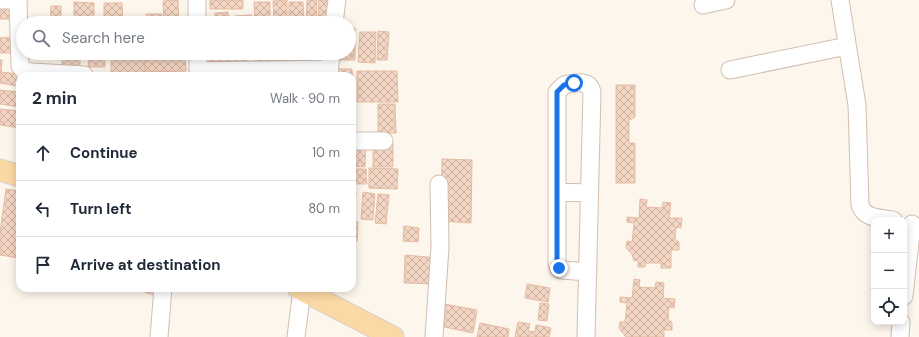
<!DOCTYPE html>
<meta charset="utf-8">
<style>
body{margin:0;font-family:"DM Sans",sans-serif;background:#f2f2f3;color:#1f2937}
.controls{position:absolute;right:12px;bottom:12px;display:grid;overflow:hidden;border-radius:8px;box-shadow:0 2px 10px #0003}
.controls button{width:36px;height:36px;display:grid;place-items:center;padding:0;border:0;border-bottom:1px solid #e0e1e3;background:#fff;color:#1f2937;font:20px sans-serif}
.stop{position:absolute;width:12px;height:12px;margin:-9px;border:3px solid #1a73e8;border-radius:50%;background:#fff}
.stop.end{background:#1a73e8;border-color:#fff;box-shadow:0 1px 4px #0008}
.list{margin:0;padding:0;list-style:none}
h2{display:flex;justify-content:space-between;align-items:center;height:52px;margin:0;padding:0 16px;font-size:17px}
h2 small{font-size:13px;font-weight:400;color:#747a83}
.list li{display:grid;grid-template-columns:26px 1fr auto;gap:12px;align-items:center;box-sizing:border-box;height:56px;padding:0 16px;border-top:1px solid #e0e1e3}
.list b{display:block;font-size:15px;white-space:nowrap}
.list em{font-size:13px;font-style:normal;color:#747a83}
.icon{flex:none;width:22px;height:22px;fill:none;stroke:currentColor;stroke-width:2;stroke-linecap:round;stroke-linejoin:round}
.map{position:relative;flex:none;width:919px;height:337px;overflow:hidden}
.search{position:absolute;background:#fff;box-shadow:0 2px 10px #0003;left:16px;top:16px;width:340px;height:44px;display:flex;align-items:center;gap:10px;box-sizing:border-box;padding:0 14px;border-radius:22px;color:#747a83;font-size:15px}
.panel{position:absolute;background:#fff;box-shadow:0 2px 10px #0003;left:16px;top:72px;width:340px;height:220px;border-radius:12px}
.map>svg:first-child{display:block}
.building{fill:url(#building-cross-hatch);stroke:#e6bba3}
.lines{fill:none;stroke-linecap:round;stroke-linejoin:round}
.minor-casing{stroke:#d1beb0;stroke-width:19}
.major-casing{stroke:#dad1cd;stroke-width:23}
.minor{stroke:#fff;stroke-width:17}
.major{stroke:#fbd9a5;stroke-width:21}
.route{stroke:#1a73e8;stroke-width:5}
</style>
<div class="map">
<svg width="919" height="337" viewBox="0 0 919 337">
<defs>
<pattern id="building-cross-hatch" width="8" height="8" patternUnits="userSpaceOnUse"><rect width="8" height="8" fill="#f3d5c3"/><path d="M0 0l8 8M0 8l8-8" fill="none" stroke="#cab0a1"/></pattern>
</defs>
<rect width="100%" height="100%" fill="#fdf6ec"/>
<path class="building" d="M178,0L179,23H164L163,1Z
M210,0H243V9H210Z
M287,0V23H274L273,1Z
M307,0H317L316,23H306Z
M319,0H331L330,23H318Z
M74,2L94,3V23H74Z
M254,2H270V23H255Z
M289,2H303L304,23H289Z
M0,3H16V19H0Z
M104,3H122L123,23H104Z
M51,6H61V23H50Z
M228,12L229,21L215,22V13Z
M146,14H162L163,23H146Z
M252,15V23H236L235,16Z
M349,28H355V60H334V53H349Z
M378,31L389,32L387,60H377Z
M360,32H376L375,63L358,62Z
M17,37L18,53H0V38Z
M62,53H80V65H62Z
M89,53H105V67H88Z
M111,53H144L145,76H111Z
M145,53H185L186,71L145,72Z
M209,53H246V61L209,62Z
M255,53H275V65H256Z
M275,53H287L288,65H276Z
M299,53H313V60H299Z
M315,53H327V64L315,65Z
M0,60H2L1,72L19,74L17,86L0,83Z
M335,69H352L353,87L352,76H335Z
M357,71H397L398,102H357Z
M148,74H185V76H148Z
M616,85H635V117L629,120V143H635V183H616Z
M0,90L20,92V107L0,104Z
M378,104H395L396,133H378Z
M0,109L20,111V128L0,125Z
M352,143L366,145L365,167L352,166Z
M373,143L393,144V167H373Z
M442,159L472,160L471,223L441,221Z
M369,168L398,169L397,189L369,188Z
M353,169H366L367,184H354Z
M6,189L20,191V258L0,255V232Z
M352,192H356L354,217L352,216Z
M363,192L375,194L373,220L361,219Z
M378,194L389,195L386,224L375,223Z
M640,199L647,200L646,207L662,208L663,202L671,203L669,218H682L681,228L676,227L675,239L679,242V250H671V268H661V263H645V267H638V260L634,261L632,254L626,248L627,241L632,242L634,223L627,222V217L639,218Z
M352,221L358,222L357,241H352Z
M404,226L419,228L418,242L403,241Z
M405,255L438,258L437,284L404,283Z
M634,279L640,280L639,287L655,288L656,282L664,283L663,298L675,299L674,308L669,307L668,319L672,322V330H664V337H626L619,328L620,322H625L627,303L620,302V297L632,298Z
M527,284L550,288L548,302L525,298Z
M131,288H156L154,295Z
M540,303L549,304L547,321L538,320Z
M444,304L477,310L473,333L440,326Z
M518,322L530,324L528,331L535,332L536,325L551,328L549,337H515Z
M480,323L509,329L508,337H477Z"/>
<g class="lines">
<g class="minor-casing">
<path id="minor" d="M0,0H12
M18,0L20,66L24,71L32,72L84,75
M197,0V23
M840,0L857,105L860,205C864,219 881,218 893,220
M703,5L726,0
M334,23L337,0
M198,53V76
M730,70L847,46
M198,71L329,69
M329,76L331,53
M352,141H384
M557,192L589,193
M904,296L912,224
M159,337L163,288
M296,337L302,290
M434,337L440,247L439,184
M586,337L592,92C589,79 575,83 564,85L557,92V263L559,268L562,270L588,272
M900,337L901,322"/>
</g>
<g class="major-casing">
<path id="major" d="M0,170L20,176
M298,288L393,337"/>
</g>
<use href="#minor" class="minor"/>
<use href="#major" class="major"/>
</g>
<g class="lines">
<path class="route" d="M559,268L557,264V92L564,85L574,83"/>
</g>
</svg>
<div class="controls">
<button>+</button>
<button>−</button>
<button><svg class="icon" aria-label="locate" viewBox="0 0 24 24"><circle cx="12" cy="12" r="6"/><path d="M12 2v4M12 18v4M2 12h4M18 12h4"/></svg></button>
</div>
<div class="stop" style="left:574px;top:83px"></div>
<div class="stop end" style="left:559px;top:268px"></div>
<div class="search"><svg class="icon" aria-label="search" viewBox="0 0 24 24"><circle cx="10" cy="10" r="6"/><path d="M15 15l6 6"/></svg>Search here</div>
<section class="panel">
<h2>2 min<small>Walk · 90 m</small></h2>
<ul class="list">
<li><svg class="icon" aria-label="ahead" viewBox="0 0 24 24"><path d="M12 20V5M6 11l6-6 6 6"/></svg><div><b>Continue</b></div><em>10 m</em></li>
<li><svg class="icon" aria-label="left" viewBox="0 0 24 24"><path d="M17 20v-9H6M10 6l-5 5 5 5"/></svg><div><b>Turn left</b></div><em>80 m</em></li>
<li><svg class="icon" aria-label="arrive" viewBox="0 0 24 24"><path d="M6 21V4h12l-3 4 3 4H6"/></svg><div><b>Arrive at destination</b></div></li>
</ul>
</section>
</div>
